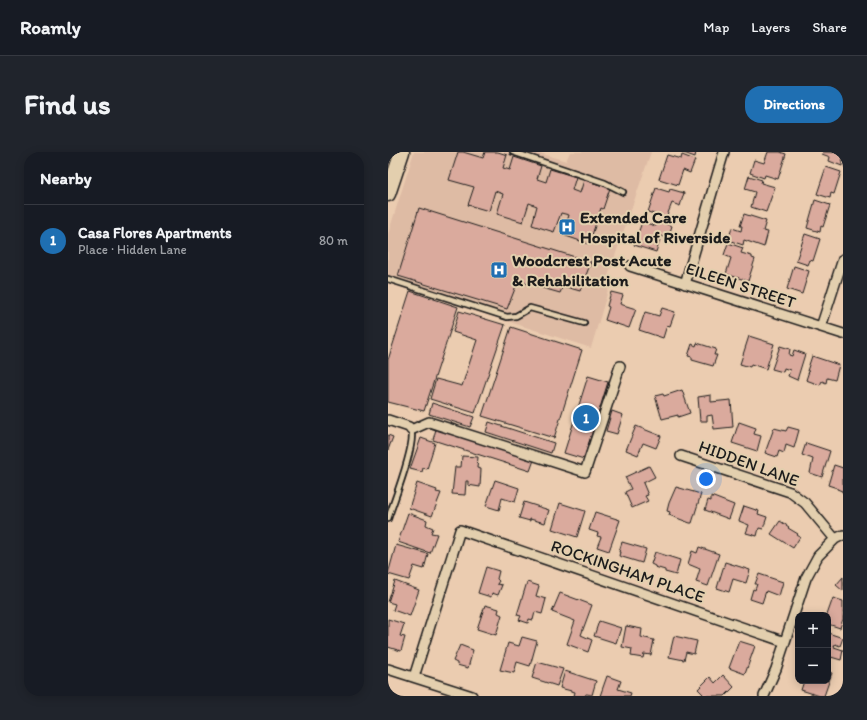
<!DOCTYPE html>
<meta charset="utf-8">
<style>
body{margin:0;font-family:Itim,sans-serif;background:#20242c;color:#f1f3f6}
.controls{position:absolute;right:12px;bottom:12px;display:grid;overflow:hidden;border-radius:8px;box-shadow:0 2px 10px #0003}
.controls button{width:36px;height:36px;display:grid;place-items:center;padding:0;border:0;border-bottom:1px solid #363941;background:#171b24;color:#f1f3f6;font:20px sans-serif}
.you{position:absolute;left:318px;top:327px;width:14px;height:14px;margin:-10px;border:3px solid #fff;border-radius:50%;background:#1a73e8;box-shadow:0 0 0 6px #1a73e833}
.badge{display:grid;place-items:center;width:26px;height:26px;border-radius:50%;background:#1f6fb2;color:#fff;font-size:13px;font-weight:700}
.pin{position:absolute;translate:-50% -50%;border:2px solid #fff;box-shadow:0 1px 4px #0006}
.list{margin:0;padding:0;list-style:none}
h2{display:flex;justify-content:space-between;align-items:center;height:52px;margin:0;padding:0 16px;font-size:17px}
h2 small{font-size:13px;font-weight:400;color:#9ea1a6}
.list li{display:grid;grid-template-columns:26px 1fr auto;gap:12px;align-items:center;box-sizing:border-box;height:72px;padding:0 16px;border-top:1px solid #363941}
.list b{display:block;font-size:15px;white-space:nowrap}
.list p{margin:0;font-size:13px;white-space:nowrap;color:#9ea1a6}
.list em{font-size:13px;font-style:normal;color:#9ea1a6}
.map{position:relative;flex:none;width:455px;height:544px;overflow:hidden;border-radius:16px}
header{display:flex;align-items:center;gap:24px;box-sizing:border-box;height:56px;padding:0 20px;background:#171b24;border-bottom:1px solid #363941}
header strong{font-size:19px}
nav{display:flex;gap:22px;margin-inline-start:auto;font-size:14px}
.intro{display:flex;align-items:center;justify-content:space-between;box-sizing:border-box;height:96px;padding:0 24px}
h1{margin:0;font-size:28px}
.button{padding:10px 18px;border-radius:16px;background:#1f6fb2;color:#fff;font-size:14px;font-weight:700}
main{display:flex;gap:24px;padding:0 24px}
aside{flex:1;background:#171b24;border-radius:16px;box-shadow:0 2px 10px #0003}
.map>svg:first-child{display:block}
.built{fill:#debba4}
.building{fill:#daaa9d;stroke:#1c1c1c}
.lines{fill:none;stroke-linecap:round;stroke-linejoin:round}
.lane-casing{stroke:#1c1c1c;stroke-width:8}
.street-casing{stroke:#1c1c1c;stroke-width:12}
.primary-casing{stroke:#1c1c1c;stroke-width:17}
.lane{stroke:#e3cfae;stroke-width:4.5}
.street{stroke:#e3cfae;stroke-width:9}
.primary{stroke:#e3cfae;stroke-width:14}
.labels{text-anchor:middle;stroke-width:4;stroke-linejoin:round;paint-order:stroke}
.poi-label{font-size:17px;font-weight:bold;fill:#1c1c1c;stroke:#e3cfae;text-anchor:start}
.street-label{font-size:17px;fill:#1c1c1c;stroke:#e3cfae}
</style>
<header>
<strong>Roamly</strong>
<nav><a>Map</a><a>Layers</a><a>Share</a></nav>
</header>
<div class="intro"><h1>Find us</h1><a class="button">Directions</a></div>
<main>
<aside>
<h2>Nearby<small></small></h2>
<ul class="list">
<li><span class="badge">1</span><div><b>Casa Flores Apartments</b><p>Place · Hidden Lane</p></div><em>80 m</em></li>
</ul>
</aside>
<div class="map">
<svg width="455" height="544" viewBox="0 0 455 544">
<rect width="100%" height="100%" fill="#ebccb0"/>
<filter id="ink" filterUnits="userSpaceOnUse"><feTurbulence type="fractalNoise" baseFrequency=".025" numOctaves="2"/><feDisplacementMap in="SourceGraphic" scale="8" xChannelSelector="R" yChannelSelector="G"/><feConvolveMatrix kernelMatrix="1 2 1 2 8 2 1 2 1" color-interpolation-filters="sRGB"/></filter>
<g filter="url(#ink)">
<path class="built" d="M26,0H149L178,9L182,0H263L219,127L223,128L203,196L0,131V82Z"/>
<path class="building" d="M70,0H75L95,6L97,0H110L119,3L115,16L122,18L126,5L153,14L149,27L158,30L162,17L188,25L184,38L192,41L196,28L222,36L215,57L213,56L201,92L175,83L181,63L173,61L166,80L144,73L149,54L141,51L135,70L109,62L115,42L107,39L101,59L80,53L86,35L61,28Z
M293,0H308L307,5Z
M380,0H392L398,2L390,27L377,23L376,26L362,21L366,8L376,11Z
M435,0L455,1L454,14L441,9L442,5L434,2Z
M279,3L293,7L294,3L307,8L302,21L295,18L290,33L271,27Z
M438,15L453,20L446,42L443,41L442,46L429,42Z
M361,24L374,28L373,31L387,35L378,60L363,55L367,40L357,37Z
M268,36L281,40L282,37L296,41L292,54L284,51L278,66L260,60Z
M427,48L442,53L435,75L433,74L432,80L419,76Z
M31,56L203,110L192,139L175,134L172,141L130,129L119,157L10,124Z
M356,62L378,69L375,79L380,80L376,95L356,88L355,93L340,88L344,76L353,79L354,74H352Z
M270,69L284,74L280,86L273,84L268,100L246,93L254,70L268,74Z
M417,82L432,87L425,109L422,108L420,113L408,109Z
M340,91L355,96L353,101L364,104V106L367,107L360,129L338,122L343,106L336,103Z
M406,114L421,119L414,142L399,137Z
M22,139L70,155L36,259L0,250V208Z
M223,140L235,143L232,152L248,157L241,176L217,168L221,155L219,154Z
M274,156L287,160L282,174L279,173L275,186L251,178L257,160L271,164Z
M71,159L117,173L87,261L42,247L48,227L74,234L89,188L65,180Z
M123,175L194,198L166,286L94,264Z
M361,184L386,192L378,217L363,212L362,215L352,212Z
M309,191L328,197L326,203H329L325,214L304,208V205L300,204L304,192L308,194Z
M392,194L402,197L401,203L404,204L406,198L417,202L409,228L400,224L402,218L396,216L395,220L384,217Z
M424,204L451,213L447,228L439,226L438,231L434,229L432,233L418,228L421,219H419Z
M200,224L220,230L196,307L176,301Z
M294,238L302,261L290,265V263L274,267L267,244L275,242L276,244Z
M323,243V250L343,248L345,275L326,277L324,263L319,264V269H312L310,245Z
M44,251L86,265L82,275L41,262Z
M224,259L235,263L229,282L218,279Z
M101,270L166,291L163,301L98,280Z
M351,270L368,276L366,282L373,284L369,299L344,291Z
M248,274L273,284L268,296L255,291L250,303L238,298Z
M400,275L411,278L406,296L398,293L396,301L391,299L389,305L377,301L386,276L398,279Z
M48,277L146,308L142,319L45,288Z
M0,283L5,285L0,298Z
M33,286L47,291L39,317L35,316L34,320L22,317Z
M418,291L442,299L434,325L422,321L425,307L414,303Z
M74,304L90,305L89,316L93,317L92,335L80,333V329H78L77,343L64,342L67,315H73Z
M446,313L455,316V341L454,340V339L449,337V336L440,333Z
M261,314L267,325L255,331L260,343L257,344L260,349L244,356L237,340L243,337L237,325Z
M107,328L131,336L127,350L114,346L111,358L98,354Z
M29,331L49,338L48,340L53,341L44,364L21,356Z
M288,335L313,342L304,371H302L281,363L282,360L279,359L281,351Z
M323,344L346,353L341,367L317,358L320,348L323,349Z
M136,350L161,358L157,371L142,367V369L131,366Z
M172,351L197,359L189,385L164,377Z
M356,354L371,359L370,362L379,365L375,377L371,376L369,384L358,381L361,373L351,369Z
M207,360L232,368L221,399L209,395L213,385L209,384L210,381L201,378Z
M20,361L39,368L38,373L45,376L43,381L49,382L42,401L10,390Z
M392,369L401,375L400,376L410,382L409,383L412,385L405,396L383,382Z
M234,390L258,397L254,411L231,404L232,400H231Z
M8,393L40,402L36,417L26,414L21,428L0,422Z
M311,395L331,402L320,434L308,430L312,417L300,412L304,399L309,401Z
M267,400L292,408L288,423L277,420V418L267,415V414L263,412Z
M337,410L362,418L358,431L345,427L341,440L329,436Z
M98,415L111,419L109,427L111,429L109,432L114,433L110,443L104,441L103,445L90,441Z
M371,422L395,430L391,444L378,439L374,451L362,447L365,437L367,438L369,432H367Z
M455,425V439L448,433Z
M7,429L31,438L22,464L5,458L7,452L0,450Z
M139,430L151,434L148,444L158,447L154,462L147,460L145,468L141,467L140,471L131,468L133,464L129,463Z
M172,441L204,453L193,483L204,488L200,500L179,492L187,469L164,460Z
M445,446L455,449V467L452,476L440,472L441,468L439,463Z
M97,453L111,457L110,461L114,463L108,483L89,477Z
M0,467L16,472L12,484L17,485L13,499L0,495Z
M211,469L233,476L228,491L206,484Z
M238,474L254,477L253,485L266,488L263,503L256,502L255,506L243,504L244,497L234,495Z
M440,481L455,486L452,494L447,492L446,495L455,498L453,508L443,505L442,509H440Z
M286,484L309,489L306,502L298,500L296,508L281,505Z
M134,485L149,489L142,514L129,510L126,521L112,518L120,491L131,494Z
M351,489L367,494L357,522L341,516Z
M72,493L85,498L80,516L69,513V511L65,509Z
M149,510L175,517L169,534L144,526Z
M177,519L208,529L204,543L198,542L197,544H186L187,540L172,536Z
M440,520L444,521L436,544H432L413,538L416,529H440Z
M335,523L346,535L337,544H313L315,542L310,537L322,525L327,531Z
M219,524L233,529L230,537L243,541L242,544H212Z"/>
<g class="lines">
<g class="lane-casing">
<path id="lane" d="M125,0L217,31L235,40
M0,127L119,165L128,164L142,156L196,171
M0,367C5,351 29,291 23,278"/>
</g>
<g class="street-casing">
<path id="street" d="M242,114L455,182
M297,132L336,0
M433,175L455,107
M0,268L21,275L23,278L41,270L197,320L232,214
M293,304L402,340L417,351L447,387
M0,517L84,544
M26,525L72,378L397,490
M376,544L388,517L418,426L430,404L447,387L455,383"/>
</g>
<g class="primary-casing">
<path id="primary" d="M0,42L14,0"/>
</g>
<use href="#lane" class="lane"/>
<use href="#street" class="street"/>
<use href="#primary" class="primary"/>
</g>
</g>
<defs>
<g id="hospital-square" transform="scale(0.9)"><rect x="-9" y="-9" width="18" height="18" rx="4" fill="#1f6fb2" stroke="#e3cfae"/><path d="M-5-5h3v3.5h4V-5h3V5h-3V1.5h-4V5h-3Z" fill="#fff"/></g>
</defs>
<g fill-rule="evenodd">
<use href="#hospital-square" x="179" y="75"/>
<use href="#hospital-square" x="111" y="118"/>
</g>
<g class="labels">
<g class="poi-label">
<text x="192" y="71">Extended Care<tspan x="192" dy="20">Hospital of Riverside</tspan></text>
<text x="124" y="114">Woodcrest Post Acute<tspan x="124" dy="20">&amp; Rehabilitation</tspan></text>
</g>
<g class="street-label">
<text transform="translate(353 133) rotate(18)" y="6">EILEEN STREET</text>
<text transform="translate(361 311) rotate(20)" y="6">HIDDEN LANE</text>
<text transform="translate(240 419) rotate(19)" y="6">ROCKINGHAM PLACE</text>
</g>
</g>
</svg>
<div class="controls">
<button>+</button>
<button>−</button>
</div>
<div class="you"></div>
<div class="pin badge" style="left:198px;top:266px">1</div>
</div>
</main>
